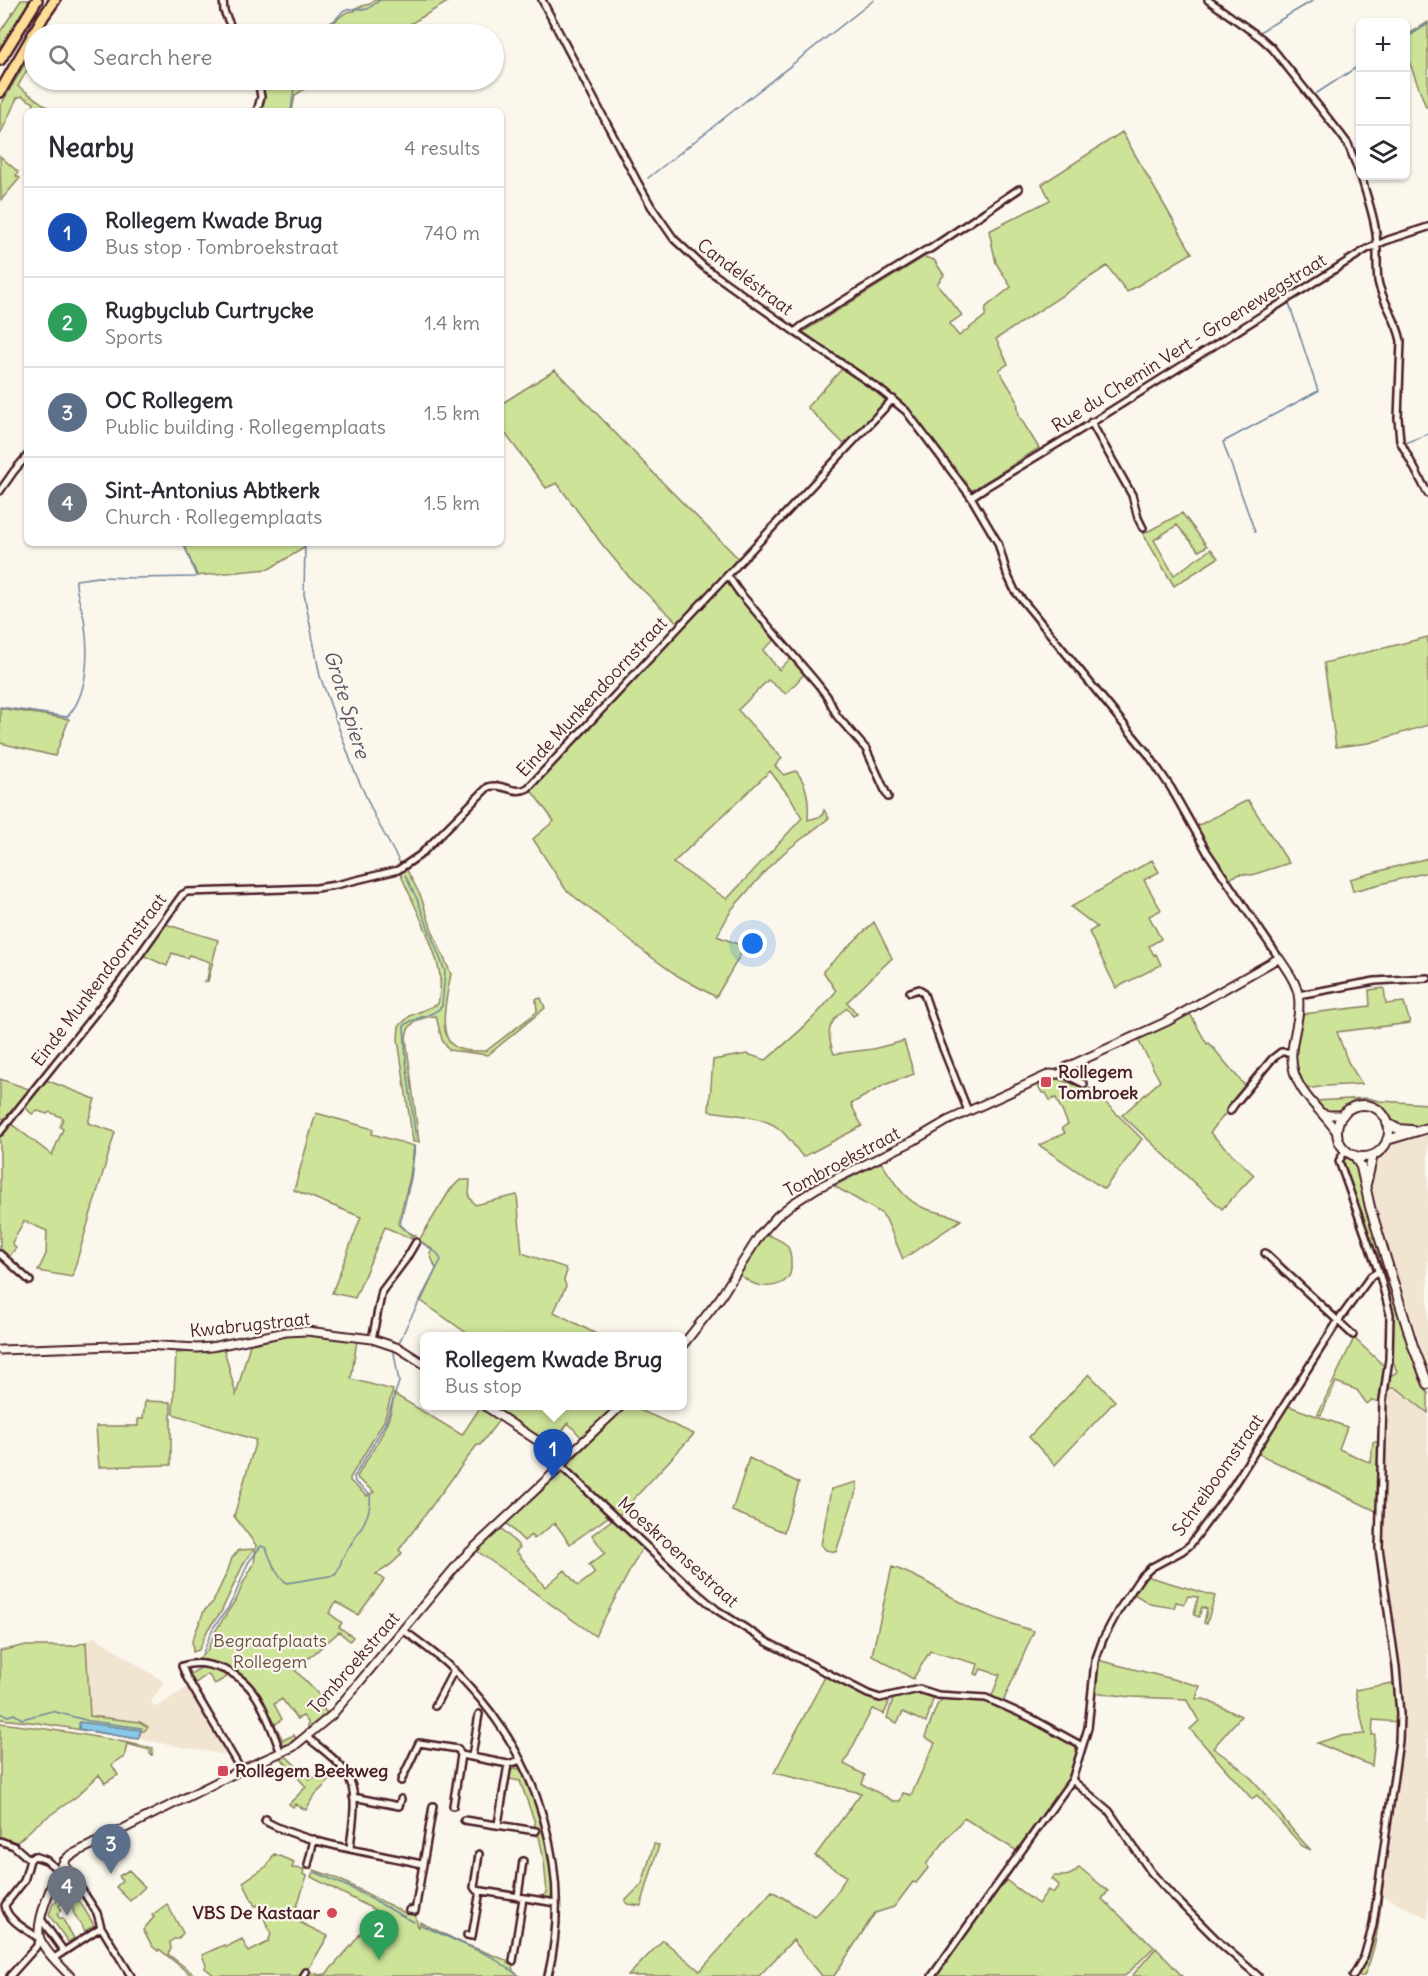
<!DOCTYPE html>
<meta charset="utf-8">
<style>
body{margin:0;font-family:Delius,sans-serif;background:#f7f7f7;color:#2b2b33}
.controls{position:absolute;right:18px;top:18px;display:grid;overflow:hidden;border-radius:9px;box-shadow:0 2px 4px #0004}
.controls button{width:54px;height:54px;display:grid;place-items:center;padding:0;border:0;border-bottom:2px solid #e1e1e2;background:#fff;color:#2b2b33;font:30px sans-serif}
.you{position:absolute;left:753px;top:944px;width:21px;height:21px;margin:-15px;border:4px solid #fff;border-radius:50%;background:#1a73e8;box-shadow:0 0 0 9px #1a73e833}
.badge{display:grid;place-items:center;width:39px;height:39px;border-radius:50%;background:#d1495b;color:#fff;font-size:20px;font-weight:700}
.pin{position:absolute;translate:-50% -50px;filter:drop-shadow(0 2px 3px #0008)}
.pin::after{content:'';position:absolute;top:32px;width:21px;height:18px;background:inherit;clip-path:polygon(0 0,100% 0,50% 100%)}
.popup{position:absolute;left:420px;top:1332px;width:267px;height:78px;box-sizing:border-box;display:grid;place-content:center;border-radius:9px;background:#fff;filter:drop-shadow(0 2px 4px #0005);font-size:20px;white-space:nowrap;color:#7c7c81}
.popup b{font-size:22px;color:#2b2b33}
.popup::after{content:'';position:absolute;left:50%;top:100%;margin-left:-12px;border:12px solid transparent;border-top-color:#fff}
.list{margin:0;padding:0;list-style:none}
h2{display:flex;justify-content:space-between;align-items:center;height:78px;margin:0;padding:0 24px;font-size:26px}
h2 small{font-size:20px;font-weight:400;color:#7c7c81}
.list li{display:grid;grid-template-columns:39px 1fr auto;gap:18px;align-items:center;box-sizing:border-box;height:90px;padding:0 24px;border-top:2px solid #e1e1e2}
.list b{display:block;font-size:22px;white-space:nowrap}
.list p{margin:0;font-size:20px;white-space:nowrap;color:#7c7c81}
.list em{font-size:20px;font-style:normal;color:#7c7c81}
.icon{flex:none;width:33px;height:33px;fill:none;stroke:currentColor;stroke-width:2;stroke-linecap:round;stroke-linejoin:round}
.map{position:relative;flex:none;width:1428px;height:1976px;overflow:hidden}
.search{position:absolute;background:#fff;box-shadow:0 2px 4px #0004;left:24px;top:24px;width:480px;height:66px;display:flex;align-items:center;gap:15px;box-sizing:border-box;padding:0 21px;border-radius:33px;color:#7c7c81;font-size:22px}
.panel{position:absolute;background:#fff;box-shadow:0 2px 4px #0004;left:24px;top:108px;width:480px;height:438px;border-radius:9px}
.map>svg:first-child{display:block}
.built{fill:#f1e4d0}
.green{fill:#cde398;stroke:#8c8162;stroke-width:1.5;fill-rule:evenodd}
.water{fill:#87c7e8;stroke:#6f849c;stroke-width:1.5}
.lines{fill:none;stroke-linecap:round;stroke-linejoin:round}
.stream{stroke:#6f849c;stroke-width:1.5}
.minor-casing{stroke:#4a1f2b;stroke-width:10}
.tertiary-casing{stroke:#4a1f2b;stroke-width:11}
.secondary-casing{stroke:#4a1f2b;stroke-width:12}
.motorway-casing{stroke:#4a1f2b;stroke-width:14}
.minor{stroke:#fbf7ec;stroke-width:5}
.tertiary{stroke:#fbf7ec;stroke-width:7}
.secondary{stroke:#fbf7ec;stroke-width:8}
.motorway{stroke:#fedd96;stroke-width:9}
.poi-dot{fill:#d1495b;stroke:#fbf7ec;stroke-width:2}
.labels{text-anchor:middle;stroke-width:4.5;stroke-linejoin:round;paint-order:stroke}
.street-label{font-size:18px;fill:#4a1f2b;stroke:#fbf7ec}
.poi-label{font-size:18px;font-weight:bold;fill:#4a1f2b;stroke:#fbf7ec;text-anchor:start}
.park-label{font-size:18px;fill:#6b5046;stroke:#fbf7ec}
.water-label{font-size:20px;font-style:italic;fill:#5c5164;stroke:#fbf7ec}
</style>
<div class="map">
<svg width="1428" height="1976" viewBox="0 0 1428 1976">
<rect width="100%" height="100%" fill="#fbf7ec"/>
<filter id="ink" filterUnits="userSpaceOnUse"><feTurbulence type="fractalNoise" baseFrequency=".0167" numOctaves="2"/><feDisplacementMap in="SourceGraphic" scale="12" xChannelSelector="R" yChannelSelector="G"/><feConvolveMatrix kernelMatrix="1 2 1 2 8 2 1 2 1" color-interpolation-filters="sRGB"/></filter>
<g filter="url(#ink)">
<path class="built" d="M1428,1132V1370L1376,1208L1370,1181L1372,1165L1394,1142Z
M1389,1390H1396L1428,1414V1918L1381,1895L1385,1867L1381,1866L1402,1713L1397,1655L1382,1561L1381,1496L1384,1396L1386,1391Z
M94,1636L164,1682L151,1702L156,1707L188,1687L227,1755L138,1739L141,1730V1723L90,1717L86,1642Z"/>
<path class="green" d="M21,0H30L0,49V32Z
M375,0H451L393,34H314C319,27 326,27 334,22C342,16 344,11 355,11V8L370,4Z
M1428,22V106L1426,107L1406,53V36Z
M34,48V58L18,86L50,109L49,111H31L34,103L22,96L17,98L0,135V106Z
M260,80H319L295,95L292,111H260L264,96Z
M1122,132L1192,253L1127,292L1107,266L996,339L1008,364L999,370L1017,400L1019,416L1039,448L971,491L911,412L801,333L924,257L934,260L944,275L937,284L962,315L949,324L959,336L985,316L986,307L1011,287L996,263L989,231L1050,200L1042,184Z
M0,156L18,172L16,176L20,178L1,200Z
M842,369L887,398L883,406L845,445L807,407Z
M555,370L668,488L738,558L679,624L630,578L601,543L557,483L546,488L501,428V404Z
M1182,513L1207,546L1199,551L1177,525L1154,540L1174,575L1211,549L1218,558L1174,586L1143,534Z
M184,543H304V548L269,569L196,576Z
M723,581L729,583L777,638L763,650L779,670L793,656L806,672L786,694L768,680L738,710L782,758L775,766L784,775L796,771C808,785 809,802 808,820L822,816L824,810L829,818L786,851L770,866L732,909L717,936L745,947L716,997L678,976L647,954L566,890L533,839L554,821L530,789L553,767L577,738ZM770,771L792,800L802,818L727,899L673,863Z
M1428,637V725L1369,743L1336,747L1324,663Z
M0,708L69,719L55,756L0,743Z
M1248,800L1289,863L1252,875L1239,874L1229,879L1195,827Z
M1428,858V872L1353,891L1350,879Z
M1152,860L1159,872L1144,880L1161,910L1149,916L1161,939L1149,946L1154,955L1156,954L1161,965L1116,988L1089,932L1097,927L1071,907Z
M407,870L421,897L432,930L451,974C448,990 436,1035 454,1046C463,1052 476,1051 486,1051L537,1012L536,999L541,998L545,1008L488,1055L449,1050L442,1040L436,1016C422,1017 407,1022 406,1038L419,1142H413L398,1039L399,1026L410,1016L438,1004C440,992 442,979 438,966C430,934 413,903 400,873Z
M874,922L892,958L847,1002L857,1014L853,1016L847,1008C827,1022 826,1032 834,1054L873,1049L904,1041L914,1074L884,1085L851,1104L862,1126L803,1157C795,1148 788,1135 778,1128C763,1116 728,1114 709,1111L713,1060L747,1054L766,1060C791,1039 817,1017 836,991L823,971Z
M165,924L218,940L208,981L203,982L207,980L210,962L189,955L187,958L172,953L167,966L142,955Z
M1384,988L1386,1004L1404,1002L1410,1023L1337,1032L1348,1062L1362,1084L1326,1086L1307,1089C1288,1056 1299,1048 1303,1014L1370,1006L1369,990Z
M1189,1012L1207,1044L1209,1043L1246,1087L1210,1133L1254,1175L1222,1209L1122,1115L1160,1081L1137,1038Z
M0,1079L32,1090L7,1121L0,1117Z
M1054,1079H1058L1081,1087L1083,1084L1091,1089L1090,1092L1100,1097L1142,1139L1104,1189L1039,1145L1065,1133L1062,1128L1068,1124L1056,1098L1050,1100L1046,1093H1042L1038,1086Z
M46,1080L95,1099L88,1123L115,1132L72,1277L38,1271L46,1254L47,1231L24,1221L12,1243L16,1248L8,1258L0,1253V1135L10,1123L52,1155L63,1129L60,1127L63,1118L50,1112L47,1114L38,1111L32,1114L25,1107Z
M1367,1098L1380,1101L1428,1104V1122C1421,1124 1413,1128 1406,1128C1389,1128 1387,1107 1369,1103C1353,1099 1349,1110 1339,1113C1335,1114 1329,1112 1325,1112L1315,1101Z
M316,1113L373,1129L372,1134L414,1146L410,1177L398,1224L403,1229L416,1236L414,1240L385,1227L355,1298L332,1293L361,1217L294,1190Z
M1347,1157L1357,1165L1367,1213L1420,1379L1428,1393V1413L1399,1390L1395,1388L1385,1389L1387,1378L1397,1372L1392,1358L1393,1318L1391,1303L1341,1162L1344,1158Z
M881,1162C893,1180 903,1200 924,1208C936,1213 949,1213 961,1220L903,1259L886,1219L881,1213L834,1186Z
M460,1180H470L469,1197L475,1205L517,1195L522,1253L566,1268L567,1271L564,1280L566,1286L554,1312L600,1336H471L421,1301L436,1269L430,1254L432,1249L419,1240L450,1190Z
M766,1234C772,1237 783,1240 787,1246C791,1250 791,1259 791,1264C793,1286 768,1290 752,1283C748,1281 744,1278 740,1275L750,1256Z
M303,1334L357,1341L351,1379L393,1390L384,1421L350,1478V1481L367,1496L374,1492L358,1479L357,1477C373,1446 390,1431 394,1394L462,1435L481,1406L500,1419L480,1445H477L399,1550L402,1553C395,1562 386,1569 376,1574L384,1580L358,1615L336,1602L329,1613L342,1623L339,1627L353,1637L350,1641L339,1632L295,1670L324,1700L320,1705L327,1713L308,1730V1722L303,1716L297,1719L282,1699L274,1704L282,1719L275,1725L283,1740L294,1735L296,1739L278,1749C269,1725 260,1682 234,1671C223,1666 209,1664 197,1660L207,1651L216,1630L238,1596L243,1583L254,1564L256,1545L234,1516L256,1440L173,1414L176,1353L224,1349L236,1395L250,1344L289,1335Z
M1354,1338L1384,1366L1380,1402L1372,1400L1367,1404L1357,1390L1336,1382L1321,1415L1318,1414Z
M1089,1374L1115,1401L1055,1465L1029,1437Z
M145,1401L170,1402L171,1404V1465L99,1467L96,1426H138V1419H143Z
M1286,1405L1347,1427L1339,1449L1371,1463L1373,1442H1380L1378,1512L1257,1453Z
M493,1406H616L582,1438L568,1423L552,1446Z
M627,1406H631L694,1434L618,1516L566,1466Z
M749,1458L799,1483L784,1532L732,1511Z
M563,1472L607,1514L608,1517L570,1544L555,1523L534,1539L531,1535L524,1541L506,1523Z
M857,1482V1489L836,1552L826,1550L821,1545L831,1489Z
M613,1519L643,1546L595,1636L477,1551L501,1528L520,1547L516,1551L545,1587L565,1570L578,1586L595,1573L589,1565L605,1553L592,1535Z
M254,1549L245,1561L221,1612L208,1629L199,1650L193,1652L192,1641L204,1611L213,1602L228,1570L232,1558L239,1550Z
M892,1567C923,1577 947,1596 976,1610C995,1619 1014,1625 1034,1631L1003,1702L991,1698L1000,1675L981,1669L978,1675L975,1674L978,1664L930,1651L913,1679L872,1655Z
M1146,1576L1215,1596L1207,1623H1204L1207,1609L1202,1607L1199,1617L1194,1615L1198,1597L1188,1596L1184,1604L1176,1602L1174,1608L1150,1604L1134,1594L1132,1592Z
M86,1642L90,1716L140,1722L148,1727L144,1731H141L138,1739L38,1723L0,1719V1651L22,1646H74Z
M1098,1660L1200,1686L1196,1699H1204L1241,1716L1213,1748C1230,1760 1247,1772 1260,1788C1277,1810 1291,1831 1311,1850L1302,1846L1257,1795L1252,1799L1190,1729L1199,1721L1186,1699L1131,1697L1093,1692Z
M204,1666L232,1674L215,1684L208,1674L194,1684L190,1674Z
M825,1677L866,1696L888,1701V1705L884,1714L872,1709L844,1764L865,1775L862,1784L893,1801H900L903,1793L911,1795L935,1743L925,1737L937,1705L943,1698L990,1702L1005,1707L1073,1743L1078,1753L1067,1782L1017,1851L964,1818L927,1863L928,1868L916,1883L913,1882L894,1907L875,1913L834,1976H822L793,1940L759,1976H628L663,1940L700,1971L772,1891L815,1917L838,1891L846,1876L815,1856L861,1793L774,1773Z
M1397,1682L1398,1722L1373,1720L1372,1735H1375L1372,1766L1317,1743L1339,1736L1365,1734L1355,1690Z
M918,1692L934,1696L926,1723L903,1712L897,1723L887,1718L893,1699L905,1694Z
M0,1723C52,1729 102,1737 153,1748L152,1755L150,1754V1750L127,1744L124,1758L119,1759L112,1765L118,1775L105,1783L99,1775L76,1797L36,1825L14,1845L0,1839Z
M287,1757L310,1780L313,1777L319,1778L322,1775L326,1778L336,1767L340,1770L313,1797L306,1810L295,1804L293,1807L289,1804L306,1787L281,1758Z
M515,1768C520,1769 520,1769 523,1773C534,1789 560,1884 550,1899L541,1898L540,1897L547,1893L544,1861L539,1836H537L534,1820L520,1781L509,1779L511,1771Z
M654,1844L659,1845L641,1906L627,1904L625,1901L642,1884Z
M274,1854L294,1862L292,1868L304,1869L303,1874L307,1876L295,1912L303,1916L301,1923L328,1936L309,1968L311,1972L320,1975L326,1974L351,1946L377,1911L311,1877L314,1870L334,1877L407,1914H415L418,1927H419L420,1922L462,1943L506,1960L508,1964L512,1965L513,1971L520,1976H215L205,1968L206,1965L202,1955L224,1945L226,1947L242,1939L249,1952L268,1942L271,1934L258,1905L255,1906L243,1882L267,1866Z
M1381,1866L1385,1867C1380,1904 1380,1941 1364,1976H1355L1365,1958Z
M1079,1867L1108,1891L1102,1899L1154,1947L1125,1976H935L1003,1878L1038,1904L1048,1890L1053,1893L1059,1885L1052,1879L1054,1876C1065,1876 1072,1877 1079,1867Z
M129,1870L145,1887L130,1901L116,1887L122,1881L119,1876Z
M63,1881L66,1885L69,1884L94,1925L85,1931L73,1912L74,1911L69,1900L59,1905L61,1910L57,1914L60,1919L62,1918L74,1938L68,1942L49,1915L53,1903L56,1902Z
M167,1904L183,1933L178,1939H174L170,1942L171,1949L168,1954L196,1976H192L159,1949L158,1951L153,1947L143,1930L154,1917L152,1915Z
M1156,1948L1182,1976H1132Z"/>
<path class="water" d="M79,1722L141,1730L138,1739L79,1729Z"/>
<g class="lines">
<path class="stream" d="M1261,31L1314,0
M311,34L319,26L330,23L336,19L343,11L347,9H368L380,0
M1406,38L1428,24
M1317,93L1360,65
M291,111L295,80
M25,174L27,175
M648,178L874,0
M1405,443L1428,434
M1255,532L1223,442L1318,391L1289,303
M305,543L304,594L320,676L354,770L377,821L400,863
M0,707L67,717C88,695 89,655 85,626C84,610 75,596 76,580L98,577L135,578L195,577L197,575L183,543
M405,875L417,899L445,971L442,1006C434,1017 414,1016 404,1026L406,1061L416,1140
M414,1238L400,1224L411,1178L415,1146
M400,1341L407,1325L441,1260L437,1253L419,1241
M203,1653L213,1628L228,1608L235,1595L248,1563L261,1546L266,1548C271,1560 276,1576 287,1583L335,1575C340,1569 340,1563 343,1557C353,1538 373,1518 370,1495L355,1482L354,1477L385,1424L399,1382L394,1353
M0,1713L8,1716L14,1714L22,1719L52,1711L89,1721L142,1728
M315,1872L353,1889L414,1922
M421,1925L492,1957L519,1976"/>
<g class="minor-casing">
<path id="minor" d="M223,0L224,11L234,34
M542,0L638,183L651,206L674,239L704,267L795,332L879,389L906,411L971,497L998,543L1007,574L1015,591L1148,754L1171,788L1207,852L1279,958
M1208,0L1261,38L1272,48L1339,132L1348,144L1360,175
M257,111L261,97L258,80
M1361,176C1366,195 1374,214 1376,234C1378,249 1376,265 1378,281C1382,302 1397,319 1401,341L1398,418L1400,441L1428,494
M795,332L802,326L926,250L930,249L1019,189
M1091,422L1132,495L1138,518L1143,528
M0,491L14,471L27,456
M971,497L986,487L1085,427L1367,249L1388,240L1428,227
M728,576L739,592L816,682L827,696L837,716L866,749L888,797
M910,992L919,989L924,994L940,1041L968,1111
M1298,995L1375,981L1428,978
M1064,1072L1068,1076L1084,1084
M1230,1111L1234,1105L1272,1059L1281,1052H1291
M0,1132L121,981L182,895L187,892L316,888L336,885L398,870L420,855L488,787C502,782 514,796 528,788L893,399
M1345,1151L1339,1161L1380,1276L1390,1314L1389,1359L1383,1400L1379,1548L1396,1667L1400,1714L1399,1741L1373,1925L1364,1957L1353,1976
M1265,1253L1353,1335
M0,1254L30,1281
M372,1339L382,1291L406,1259L416,1242
M561,1466L683,1581L717,1610L767,1642L868,1694L880,1698L919,1689L938,1695L986,1698L1031,1718L1082,1746
M403,1630C425,1646 447,1662 466,1683C539,1760 573,1872 548,1976
M435,1706L454,1670
M307,1737C320,1748 337,1759 346,1773C360,1793 352,1825 350,1848
M472,1756L479,1714
M241,1770L187,1678L182,1666C196,1661 207,1664 220,1668C259,1681 267,1718 281,1753
M1072,1780L1109,1811L1151,1872L1169,1892L1222,1945L1258,1976
M401,1781L419,1743L458,1749L461,1755
M353,1797L399,1806L401,1799
M453,1806L461,1755L508,1764L521,1760
M266,1819L265,1821C306,1844 374,1853 422,1864
M464,1820L536,1831
M498,1824L508,1764
M0,1841L14,1846L30,1860
M479,1854L474,1887L476,1890L556,1903
M63,1861L97,1913L101,1927L131,1976
M308,1865L314,1839
M518,1896L523,1861
M409,1910L415,1911L433,1806
M41,1919L63,1950
M467,1935L472,1936L480,1891
M54,1958L101,1927
M513,1961L523,1898
M10,1976L36,1947L40,1939C29,1931 6,1920 5,1905L24,1881L30,1860L34,1856L46,1860L58,1870
M304,1976L306,1972
M932,1976L1072,1780L1088,1728L1095,1661L1103,1639L1118,1611L1140,1578L1152,1567L1182,1551L1190,1545L1199,1533L1231,1489L1338,1321L1371,1276L1379,1271"/>
</g>
<g class="tertiary-casing">
<path id="tertiary" d="M1321,1113L1329,1115H1343
M682,1346L720,1298L760,1235L777,1216L792,1204L817,1188L913,1141L947,1121L1050,1074C1058,1075 1062,1074 1067,1067L1168,1021L1279,958C1286,969 1296,981 1298,994C1303,1021 1286,1045 1294,1072C1301,1096 1322,1111 1336,1131
M0,1350L144,1345L197,1348L211,1347L286,1332L307,1331L372,1339L399,1348L424,1364
M485,1406L565,1459
M70,1976C60,1965 46,1953 40,1939C34,1923 57,1867 69,1856L241,1770L293,1747L332,1715L462,1559L558,1469L570,1454L621,1406"/>
</g>
<g class="secondary-casing">
<path id="secondary" d="M1337 1131a26 26 0 1 1 52 0a26 26 0 1 1-52 0Z
M1387,1123L1398,1129L1411,1130
M1387,1140L1428,1128
M1355,1156L1361,1167L1370,1207L1413,1346L1428,1384
M1366,1184L1373,1155"/>
</g>
<g class="motorway-casing">
<path id="motorway" d="M0,60L37,0
M0,92L43,17L55,0"/>
</g>
<use href="#minor" class="minor"/>
<use href="#tertiary" class="tertiary"/>
<use href="#secondary" class="secondary"/>
<use href="#motorway" class="motorway"/>
</g>
</g>
<g class="poi-dot">
<rect x="1040" y="1076" width="12" height="12" rx="3"/>
<rect x="217" y="1765" width="12" height="12" rx="3"/>
<circle cx="332" cy="1913" r="6"/>
</g>
<g class="labels">
<g class="street-label">
<text transform="translate(745 277) rotate(37)" y="6">Candeléstraat</text>
<text transform="translate(1189 343) rotate(-32)" y="6">Rue du Chemin Vert - Groenewegstraat</text>
<text transform="translate(592 697) rotate(-47)" y="6">Einde Munkendoornstraat</text>
<text transform="translate(99 980) rotate(-53)" y="6">Einde Munkendoornstraat</text>
<text transform="translate(842 1162) rotate(-28)" y="6">Tombroekstraat</text>
<text transform="translate(250 1325) rotate(-6)" y="6">Kwabrugstraat</text>
<text transform="translate(1218 1475) rotate(-55)" y="6">Schreiboomstraat</text>
<text transform="translate(678 1552) rotate(42)" y="6">Moeskroensestraat</text>
<text transform="translate(354 1663) rotate(-49)" y="6">Tombroekstraat</text>
</g>
<g class="poi-label">
<text x="1058" y="1078">Rollegem<tspan x="1058" dy="21">Tombroek</tspan></text>
<text x="235" y="1777">Rollegem Beekweg</text>
<text x="320" y="1919" text-anchor="end">VBS De Kastaar</text>
</g>
<g class="park-label">
<text x="270" y="1647">Begraafplaats<tspan x="270" dy="21">Rollegem</tspan></text>
</g>
<g class="water-label">
<text transform="translate(347 704) rotate(73)" y="7">Grote Spiere</text>
</g>
</g>
</svg>
<div class="controls">
<button>+</button>
<button>−</button>
<button><svg class="icon" aria-label="layers" viewBox="0 0 24 24"><path d="M12 4l9 5-9 5-9-5zM3 14l9 5 9-5"/></svg></button>
</div>
<div class="you"></div>
<div class="pin badge" style="left:553px;top:1479px;background:#1a4fb4">1</div>
<div class="popup"><b>Rollegem Kwade Brug</b>Bus stop</div>
<div class="pin badge" style="left:379px;top:1960px;background:#2e9e5b">2</div>
<div class="pin badge" style="left:111px;top:1874px;background:#5c6f8a">3</div>
<div class="pin badge" style="left:67px;top:1916px;background:#6b7280">4</div>
<div class="search"><svg class="icon" aria-label="search" viewBox="0 0 24 24"><circle cx="10" cy="10" r="6"/><path d="M15 15l6 6"/></svg>Search here</div>
<section class="panel">
<h2>Nearby<small>4 results</small></h2>
<ul class="list">
<li><span class="badge" style="background:#1a4fb4">1</span><div><b>Rollegem Kwade Brug</b><p>Bus stop · Tombroekstraat</p></div><em>740 m</em></li>
<li><span class="badge" style="background:#2e9e5b">2</span><div><b>Rugbyclub Curtrycke</b><p>Sports</p></div><em>1.4 km</em></li>
<li><span class="badge" style="background:#5c6f8a">3</span><div><b>OC Rollegem</b><p>Public building · Rollegemplaats</p></div><em>1.5 km</em></li>
<li><span class="badge" style="background:#6b7280">4</span><div><b>Sint-Antonius Abtkerk</b><p>Church · Rollegemplaats</p></div><em>1.5 km</em></li>
</ul>
</section>
</div>
